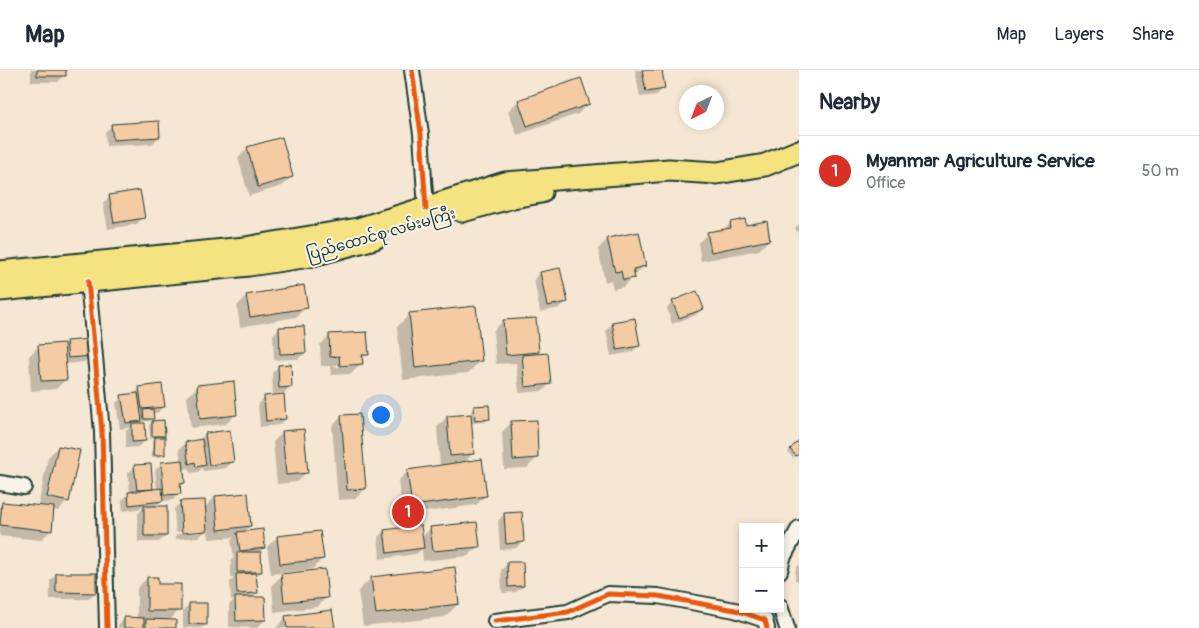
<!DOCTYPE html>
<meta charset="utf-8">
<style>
body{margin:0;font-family:Pangolin,"Noto Sans Myanmar",sans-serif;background:#f6f6f7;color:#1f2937}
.controls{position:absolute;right:15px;bottom:15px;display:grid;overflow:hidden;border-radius:0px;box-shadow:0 2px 8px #0003}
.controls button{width:45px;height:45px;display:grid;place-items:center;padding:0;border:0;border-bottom:1px solid #e0e1e3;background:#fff;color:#1f2937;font:25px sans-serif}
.compass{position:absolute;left:679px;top:15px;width:45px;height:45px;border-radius:50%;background:#fff;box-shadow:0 2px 8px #0003;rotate:222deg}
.you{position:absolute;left:380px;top:344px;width:18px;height:18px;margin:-12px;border:4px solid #fff;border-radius:50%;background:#1a73e8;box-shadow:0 0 0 8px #1a73e833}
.badge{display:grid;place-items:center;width:32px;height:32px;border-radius:50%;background:#d93025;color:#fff;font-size:16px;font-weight:700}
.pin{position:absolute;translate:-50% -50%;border:2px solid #fff;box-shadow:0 1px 5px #0006}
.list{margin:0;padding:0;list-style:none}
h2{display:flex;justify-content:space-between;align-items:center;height:65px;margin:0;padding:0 20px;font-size:21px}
h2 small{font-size:16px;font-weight:400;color:#747a83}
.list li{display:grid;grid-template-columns:32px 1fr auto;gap:15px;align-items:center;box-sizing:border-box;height:70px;padding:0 20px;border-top:1px solid #e0e1e3}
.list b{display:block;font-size:19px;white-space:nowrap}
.list p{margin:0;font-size:16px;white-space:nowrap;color:#747a83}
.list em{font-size:16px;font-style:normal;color:#747a83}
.map{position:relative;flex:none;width:799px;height:558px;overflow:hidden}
header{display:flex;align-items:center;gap:30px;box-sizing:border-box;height:70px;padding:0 25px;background:#fff;border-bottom:1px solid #e0e1e3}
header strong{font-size:24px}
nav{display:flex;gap:28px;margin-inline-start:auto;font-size:18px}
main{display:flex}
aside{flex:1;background:#fff}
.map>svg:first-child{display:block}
.shadow{fill:#0003;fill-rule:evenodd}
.building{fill:#f5cba4;stroke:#1f3d34}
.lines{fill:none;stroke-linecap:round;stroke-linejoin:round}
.minor-casing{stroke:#1f3d34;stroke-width:18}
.primary-casing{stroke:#1f3d34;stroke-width:25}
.minor{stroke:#f7f3e8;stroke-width:14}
.primary{stroke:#f5e381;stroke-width:21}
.cycleway-casing{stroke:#f7f3e8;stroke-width:8}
.cycleway{stroke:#e8590c;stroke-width:5}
.labels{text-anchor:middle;stroke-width:4;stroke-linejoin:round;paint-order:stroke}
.street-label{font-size:15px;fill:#1f3d34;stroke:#f7f3e8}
</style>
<header>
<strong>Map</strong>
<nav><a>Map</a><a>Layers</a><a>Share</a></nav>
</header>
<main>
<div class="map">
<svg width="799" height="558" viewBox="0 0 799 558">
<rect width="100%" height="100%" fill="#f6e7d4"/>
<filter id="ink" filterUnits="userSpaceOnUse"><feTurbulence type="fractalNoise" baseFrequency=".02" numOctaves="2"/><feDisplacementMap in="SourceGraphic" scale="10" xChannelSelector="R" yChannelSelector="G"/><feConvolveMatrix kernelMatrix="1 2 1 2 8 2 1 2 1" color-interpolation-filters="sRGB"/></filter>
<g filter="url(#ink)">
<path class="shadow" d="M31,0H64V5L58,12H31Z
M635,0H660L663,18L657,25L640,27Z
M518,31L588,34L578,44L517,65L508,41Z
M112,55L159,67L152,74L106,76L105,62Z
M248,78L292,106L282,116L249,126L238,88Z
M110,126L143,147L137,154L108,159L103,133Z
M731,153L745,156L769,170L759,180L701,191L698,173L708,163L723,160Z
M799,154V164L795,158Z
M608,169L644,196L623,217L613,219L611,210L605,212L598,179Z
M540,203L566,232L560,238L540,242L534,209Z
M247,226L306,237L296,247L240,257L237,236Z
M673,232L703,238L696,245L672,254L667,238Z
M410,244L481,290L468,303L403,310L397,257Z
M503,251L538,282L534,285L550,314L543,321L519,323L516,293L496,294L493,261Z
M613,253L639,275L632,282L611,286L606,260Z
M279,258L305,283L298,289L274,290L273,265Z
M330,265L367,284L361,290V294L351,304L331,305L330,296H321L320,275ZM355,294L353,296L334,297V295Z
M67,272L90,286L84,292L64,294L66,309L56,319L31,321L29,286L39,276H63Z
M278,296L291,316L284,323L273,324L272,303Z
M232,313L236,344L226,354L191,358L187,327L197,317Z
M140,318L164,336L157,343H152V348L149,351L141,352V350L137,354L145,371L138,377L126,378V361L130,357L120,359L116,333L122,327L133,325Z
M265,327L285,349L279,355L260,357L258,334Z
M487,336L488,349L485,352L470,353L473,384L463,393L486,425L476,435L403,445L398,411L408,401L440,396L437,357L447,347L472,346L471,341L474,338Z
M342,346L365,419L355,429L338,430L332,356Z
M152,352L164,365L160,369L163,384L160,387H152V371L155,368L150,369L149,355Z
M512,352L537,388L527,398L504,399L502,362Z
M229,361L233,391L226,398L203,401L202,398L198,402L190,403L189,398L183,399L184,413L179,418V423L173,430L161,431L155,437L166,466L159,472H138V444L143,438L123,441L122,430L130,423L128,403L135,397L150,395L152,421L157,420L155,400L162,393L181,392L179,379L186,373L199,371L205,364Z
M283,362L307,402L297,412L277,414L273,372Z
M799,372V383L793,388L788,382Z
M58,377L68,431L58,441L53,440L51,460L41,470L0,466V435L2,433L38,437L48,387Z
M215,427L250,456L244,462L264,477L260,482L261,501L255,507L256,523L251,528L265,550L257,558H260L229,557V535L234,530H231L230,512L234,508H231V490L234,488L231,470L234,467L209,469L208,459L199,467L176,469L174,439L180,433L204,438ZM200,460V463L176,464L175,462Z
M504,444L522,472L516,478L500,480L498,451Z
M431,458L478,476L468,486L423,491L422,479L416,484L380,489L378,467L384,461L422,467Z
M277,467L322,489L313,499L271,504L267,477Z
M508,494L523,516L516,522L502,523L501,500Z
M799,494V511L795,510L796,499Z
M56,504L95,522L89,529H50V511Z
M282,505L327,527L317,537L274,542L272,515Z
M147,508L157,515L179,540L169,551L175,558H118V555L124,549H137V518Z
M371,508L458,534L445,547L363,556L358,521Z
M190,534L206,554L202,558H183V540Z
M286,547L334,558H276Z"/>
<path class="building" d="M37,0H66V6H37Z
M642,0H662L665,19L646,22Z
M581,8L590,34L527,56L518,30Z
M159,51L160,67L113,70L111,54Z
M282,67L293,107L258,117L247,77Z
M140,120L145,148L114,153L109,125Z
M745,149L746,155L767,151L770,170L711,182L707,162L731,158L730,152Z
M639,162L646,196L633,199L635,208L623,210L621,201L615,202L607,168Z
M560,198L568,232L547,236L540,202Z
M304,215L308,238L250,247L246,225Z
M697,221L704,239L679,248L672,231Z
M476,236L482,291L415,298L409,243Z
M536,248L539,282L506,285L503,250Z
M635,248L640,276L617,280L612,252Z
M304,256L306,283L280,284L279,257Z
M367,262L369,285H362L363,294L340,296L339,286L330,287L329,264Z
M90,269L92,286L68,288L66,271Z
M64,273L67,310L41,311L38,275Z
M548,283L551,314L525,317L522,285Z
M291,294L292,317L279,318L278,295Z
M234,311L237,345L200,349L197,315Z
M162,314L165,337L142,339L139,317Z
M138,323L142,351L126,353L121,325Z
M284,324L286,349L266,351L264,326Z
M489,335L490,349L475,351L474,336Z
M153,339L154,349H144L143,340Z
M360,344L366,419L347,420L341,345Z
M471,344L474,384L450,386L447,346Z
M164,350L165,366H152V351Z
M537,350L538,388L513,390L511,351Z
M132,353H145L146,371L132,372Z
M304,359L308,403L286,405L282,361Z
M230,360L234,392L209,395L205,363Z
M155,367H165V385H154Z
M202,369L206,395L196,397L195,392L189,394L185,372Z
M799,370V384L796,386L790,379Z
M58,376L80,380L69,432L47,427Z
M482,389L487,426L412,436L407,400Z
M183,390L185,413L180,414L181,424L164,425L161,392Z
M151,394L153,419L137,420L134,395Z
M162,418L163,431L129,435L128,422Z
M248,423L251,456L218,460L215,426Z
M205,430L207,461L182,463L180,431Z
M2,432L54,437L52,461L0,455Z
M144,436H167V466H144Z
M522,442L524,472L506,474L504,443Z
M477,452L480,477L433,481L430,457Z
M421,455L424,478L387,483L384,460Z
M263,459L265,478L240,481L237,462Z
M320,461L324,489L280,494L277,466Z
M237,482H261L262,502H237Z
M507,492H523L524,516L508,517Z
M455,497L459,534L376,544L371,507Z
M325,499L328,528L284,532L281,504Z
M56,503H96V523L56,522Z
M256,503L258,523L237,524L236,504Z
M147,507H158V514H181V541H147Z
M235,527H265L266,550L236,551Z
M189,533H207V555L189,554Z
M332,540L335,558H287L285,546Z
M124,547L144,548V558H124Z
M146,549L176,550V558H146Z"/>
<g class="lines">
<g class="minor-casing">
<path id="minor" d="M412,0L421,64L426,139
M88,211L102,362L107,558
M0,413L24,417
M780,501L783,488L799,458
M780,536L787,558
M495,551L568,542L608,524L658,526L735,540L765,550L767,558"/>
</g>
<g class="primary-casing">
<path id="primary" d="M462,141L513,127L541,122
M0,202L245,178L358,159L505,113L669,100L717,103L765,95L799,81
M0,220L249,195L310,186L375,168"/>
</g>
<use href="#minor" class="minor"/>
<use href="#primary" class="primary"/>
<g class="cycleway-casing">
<path id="cycleway" d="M412,0L421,64L426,139
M88,211L102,362L107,558
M495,551L568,542L608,524L658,526L735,540L765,550L767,558"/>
</g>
<use href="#cycleway" class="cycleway"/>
</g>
</g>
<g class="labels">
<g class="street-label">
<text transform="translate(381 164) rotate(-16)" y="5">ပြည်ထောင်စု လမ်းမကြီး</text>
</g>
</g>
</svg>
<div class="controls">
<button>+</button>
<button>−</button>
</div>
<svg class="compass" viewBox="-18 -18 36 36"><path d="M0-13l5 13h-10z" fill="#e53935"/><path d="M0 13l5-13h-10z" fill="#747a83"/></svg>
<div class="you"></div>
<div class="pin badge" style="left:408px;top:442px">1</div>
</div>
<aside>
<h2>Nearby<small></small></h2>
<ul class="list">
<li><span class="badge">1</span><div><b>Myanmar Agriculture Service</b><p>Office</p></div><em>50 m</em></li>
</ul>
</aside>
</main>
